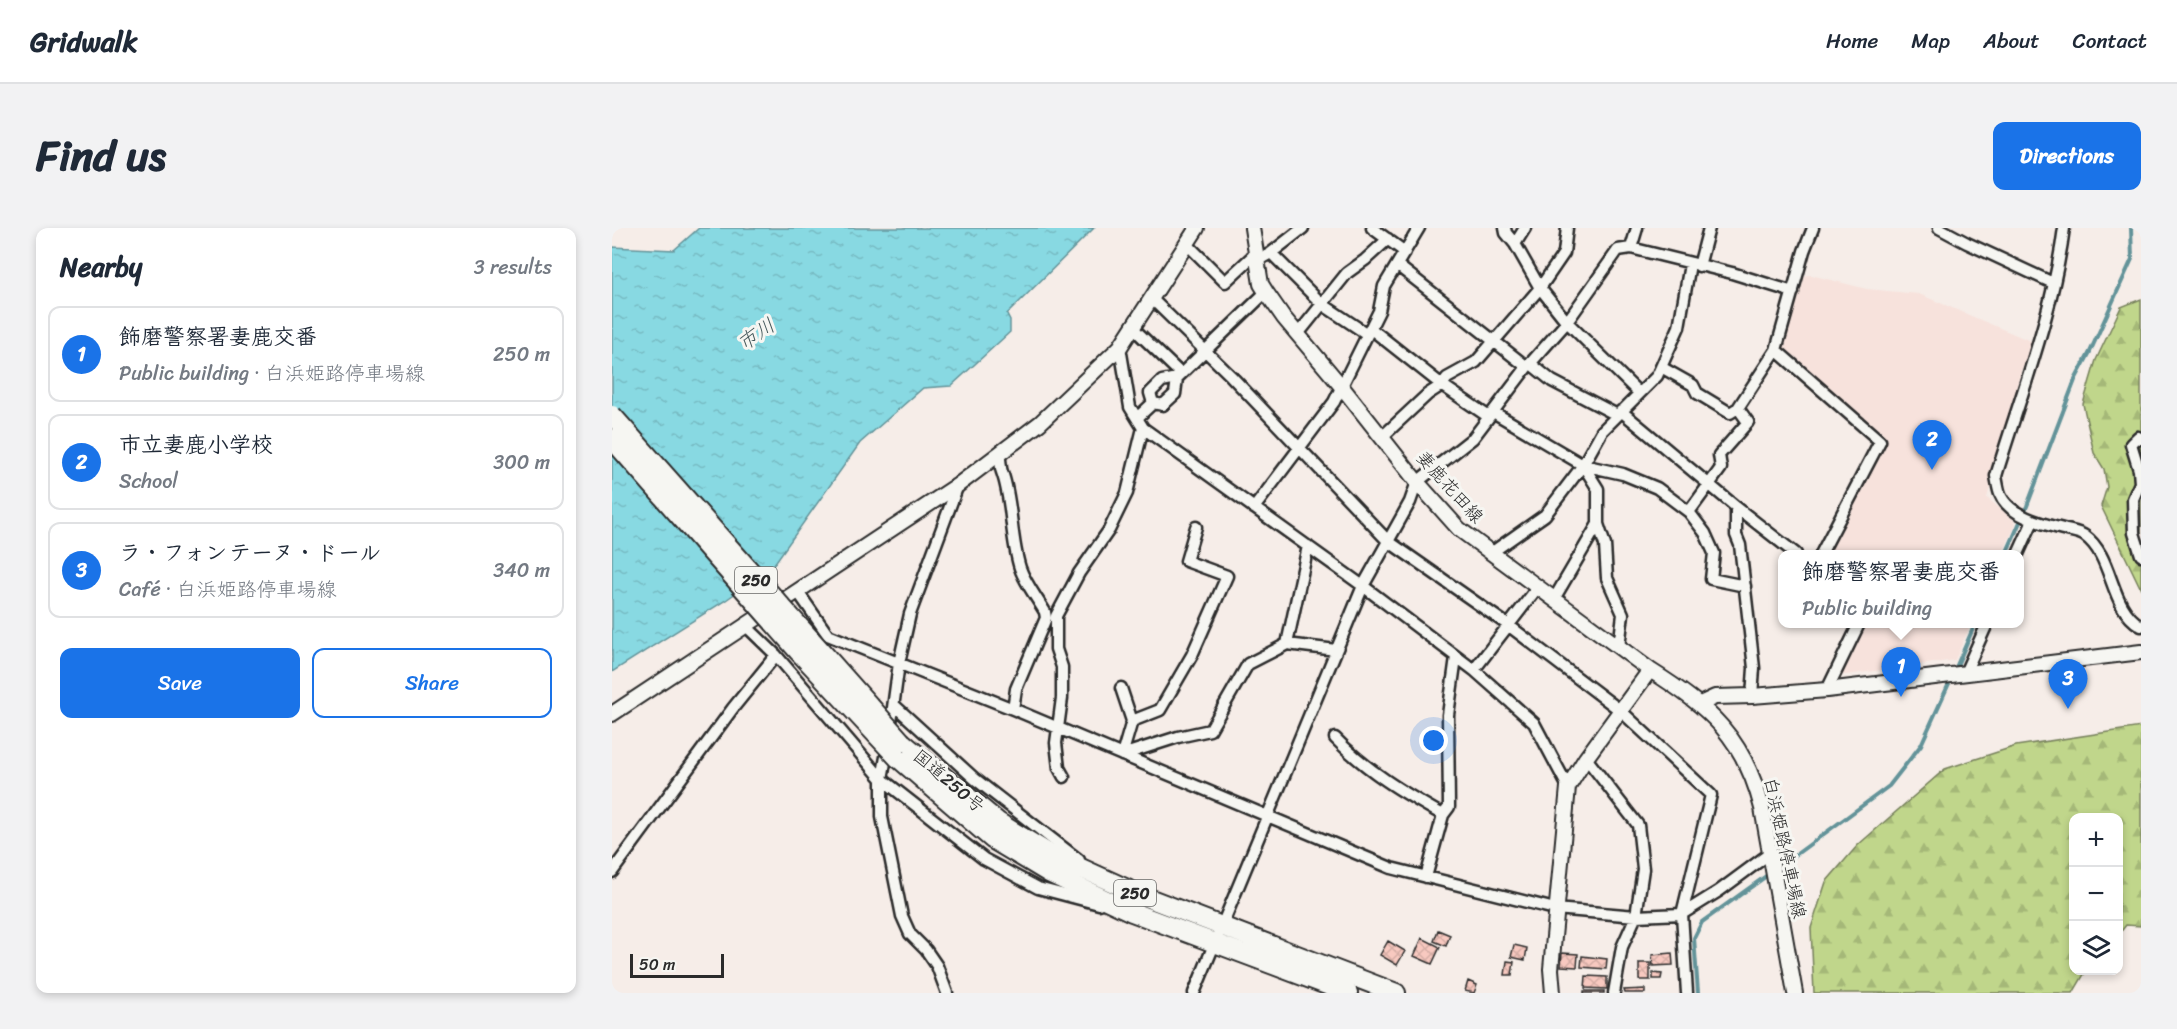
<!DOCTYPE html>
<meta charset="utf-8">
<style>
body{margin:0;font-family:Sriracha,"Klee One",sans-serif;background:#f2f2f3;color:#1f2937}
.controls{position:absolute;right:18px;bottom:18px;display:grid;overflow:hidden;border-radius:12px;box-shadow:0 3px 9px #0003}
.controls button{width:54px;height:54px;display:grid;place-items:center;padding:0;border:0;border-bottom:2px solid #e0e1e3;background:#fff;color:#1f2937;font:30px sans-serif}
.scale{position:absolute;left:18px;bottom:15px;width:94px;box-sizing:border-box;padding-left:6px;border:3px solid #2b2b2b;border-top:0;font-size:16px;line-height:21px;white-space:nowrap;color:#2b2b2b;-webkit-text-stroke:4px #f6f6f2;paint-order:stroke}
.you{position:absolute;left:822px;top:513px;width:21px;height:21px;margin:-15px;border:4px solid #fff;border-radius:50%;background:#1a73e8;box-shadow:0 0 0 9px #1a73e833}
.badge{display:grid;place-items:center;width:39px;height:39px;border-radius:50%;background:#1a73e8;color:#fff;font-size:20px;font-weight:700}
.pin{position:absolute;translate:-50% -50px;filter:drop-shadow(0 2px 3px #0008)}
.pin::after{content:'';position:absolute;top:32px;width:21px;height:18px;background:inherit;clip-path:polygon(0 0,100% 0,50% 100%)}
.popup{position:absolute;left:1166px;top:322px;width:246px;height:78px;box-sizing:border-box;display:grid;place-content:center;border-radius:12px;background:#fff;filter:drop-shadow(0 2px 4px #0005);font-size:20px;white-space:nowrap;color:#747a83}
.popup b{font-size:22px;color:#1f2937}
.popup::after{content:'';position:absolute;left:50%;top:100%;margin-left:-12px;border:12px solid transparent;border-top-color:#fff}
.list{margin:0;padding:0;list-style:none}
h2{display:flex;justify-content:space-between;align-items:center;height:78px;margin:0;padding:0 24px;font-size:26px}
h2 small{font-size:20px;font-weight:400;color:#747a83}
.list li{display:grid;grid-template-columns:39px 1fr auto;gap:18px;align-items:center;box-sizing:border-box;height:96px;margin:0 12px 12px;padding:0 12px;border:2px solid #e0e1e3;border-radius:12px}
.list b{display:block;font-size:22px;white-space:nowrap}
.list p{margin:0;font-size:20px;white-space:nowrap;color:#747a83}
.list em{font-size:20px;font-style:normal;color:#747a83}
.actions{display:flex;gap:12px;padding:18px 24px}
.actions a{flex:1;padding:14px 0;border:2px solid #1a73e8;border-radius:12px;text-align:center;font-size:21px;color:#1a73e8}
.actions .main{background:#1a73e8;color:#fff}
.icon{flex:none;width:33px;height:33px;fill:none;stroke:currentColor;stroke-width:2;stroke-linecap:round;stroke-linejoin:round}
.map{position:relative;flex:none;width:1529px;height:765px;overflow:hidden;border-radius:12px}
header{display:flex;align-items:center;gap:36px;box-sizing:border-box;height:84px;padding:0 30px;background:#fff;border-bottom:2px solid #e0e1e3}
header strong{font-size:28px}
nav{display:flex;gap:33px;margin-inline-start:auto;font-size:21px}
.intro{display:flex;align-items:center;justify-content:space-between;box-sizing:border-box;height:144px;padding:0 36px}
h1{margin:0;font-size:42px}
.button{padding:15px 27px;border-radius:12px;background:#1a73e8;color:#fff;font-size:21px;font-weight:700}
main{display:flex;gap:36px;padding:0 36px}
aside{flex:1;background:#fff;border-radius:12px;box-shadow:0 3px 9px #0003}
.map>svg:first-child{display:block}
.built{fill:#f7e2dc}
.forest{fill:url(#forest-firs);stroke:#76805b;stroke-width:1.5}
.water{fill:url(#water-ripples);stroke:#639399;stroke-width:1.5}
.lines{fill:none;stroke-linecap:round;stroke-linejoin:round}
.stream{stroke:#639399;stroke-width:4}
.building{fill:url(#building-cross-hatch);stroke:#2b2b2b;stroke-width:1.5}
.street-casing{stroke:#2b2b2b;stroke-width:15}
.secondary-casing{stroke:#2b2b2b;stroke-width:18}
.highway-casing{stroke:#2b2b2b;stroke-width:22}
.street{stroke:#f6f6f2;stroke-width:10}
.secondary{stroke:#f6f6f2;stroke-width:14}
.highway{stroke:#f6f6f2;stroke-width:18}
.highway-bridge-casing{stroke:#2b2b2b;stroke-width:22;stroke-linecap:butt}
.highway-bridge{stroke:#f6f6f2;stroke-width:18}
.labels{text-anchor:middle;stroke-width:6;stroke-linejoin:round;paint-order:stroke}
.shield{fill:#f6f6f2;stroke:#686867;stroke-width:1.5}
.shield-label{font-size:16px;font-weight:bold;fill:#2b2b2b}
.street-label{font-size:18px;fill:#2b2b2b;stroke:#f6f6f2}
.water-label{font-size:20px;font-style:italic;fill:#425659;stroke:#f6f6f2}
</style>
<header>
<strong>Gridwalk</strong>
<nav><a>Home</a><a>Map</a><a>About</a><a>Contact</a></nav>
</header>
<div class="intro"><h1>Find us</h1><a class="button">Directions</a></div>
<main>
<aside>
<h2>Nearby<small>3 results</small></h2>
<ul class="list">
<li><span class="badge">1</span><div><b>飾磨警察署妻鹿交番</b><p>Public building · 白浜姫路停車場線</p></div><em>250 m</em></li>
<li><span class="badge">2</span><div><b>市立妻鹿小学校</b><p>School</p></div><em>300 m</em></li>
<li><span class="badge">3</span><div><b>ラ・フォンテーヌ・ドール</b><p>Café · 白浜姫路停車場線</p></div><em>340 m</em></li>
</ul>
<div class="actions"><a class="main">Save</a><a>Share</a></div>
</aside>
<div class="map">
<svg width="1529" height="765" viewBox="0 0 1529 765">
<defs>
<pattern id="forest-firs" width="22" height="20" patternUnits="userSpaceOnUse" patternTransform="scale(1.5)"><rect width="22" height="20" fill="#c0d68b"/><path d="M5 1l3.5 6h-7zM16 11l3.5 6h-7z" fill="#a5b878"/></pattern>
<pattern id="water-ripples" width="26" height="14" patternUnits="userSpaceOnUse" patternTransform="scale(1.5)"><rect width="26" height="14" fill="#88d9e2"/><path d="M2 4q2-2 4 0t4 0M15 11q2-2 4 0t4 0" fill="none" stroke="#76bac2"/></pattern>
<pattern id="building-cross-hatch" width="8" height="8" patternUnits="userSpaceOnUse" patternTransform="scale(1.5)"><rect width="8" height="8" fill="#f8c9c0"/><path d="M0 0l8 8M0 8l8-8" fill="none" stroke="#d5ada5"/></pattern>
</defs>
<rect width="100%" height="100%" fill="#f6ede8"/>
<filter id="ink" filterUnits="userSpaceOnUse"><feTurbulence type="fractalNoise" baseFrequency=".0167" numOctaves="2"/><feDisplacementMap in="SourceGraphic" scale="12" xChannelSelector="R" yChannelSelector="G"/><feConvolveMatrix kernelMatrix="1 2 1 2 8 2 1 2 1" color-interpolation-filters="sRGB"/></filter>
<g filter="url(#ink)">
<path class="built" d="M1199,47L1255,61L1307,66L1421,114L1409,143L1375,270L1401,291L1404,296L1390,326H1215L1271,215L1170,124L1169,119L1189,48Z
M1252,396H1359L1343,432L1226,448Z"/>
<path class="forest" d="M1529,71V361L1489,278L1495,259L1492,241L1482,225L1471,176L1484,132L1509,79Z
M1529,499V698L1514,697L1507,706L1506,590H1462V742L1474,743L1461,765H1202L1199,700L1214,654L1246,617L1333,541L1404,518Z"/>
<path class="water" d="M87,0H482L395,86L398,92V104L339,158L311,160L248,215L160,339L114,372L0,444V19L62,22Z"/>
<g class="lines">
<path class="stream" d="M1394,326L1415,278L1463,152L1478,124L1520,31L1519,0
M1342,444L1363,396
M1163,642L1277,558L1309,517L1339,451
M1086,765L1082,710L1090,694L1157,646"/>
</g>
<path class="building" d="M826,702L838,707L834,718L822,713Z
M810,710L828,719L820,736L802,728Z
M776,713L793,723L785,737L768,727Z
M902,717L915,720L913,732L899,729Z
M950,725L966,726L965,739L949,738Z
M1060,725L1061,737L1041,738L1040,727Z
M970,728L995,731L994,741L969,739Z
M895,733L902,734L900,747H893Z
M1027,735H1038V752H1027Z
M1041,745L1050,746L1049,751H1041Z
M974,748L995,749V761L973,760Z
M856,753L865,757L862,765L853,763Z
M1033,761V765H1013L1012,762Z
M972,763H992V765H972Z"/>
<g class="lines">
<g class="street-casing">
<path id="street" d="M760,0L793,24
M893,0L894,5L903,16L928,60L955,94L1027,165
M1201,0L1192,23L1164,122L1268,213L1209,326
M1327,0L1355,15L1441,55
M1452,0C1441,85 1409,166 1384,248C1385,253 1386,261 1388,266C1397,288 1431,296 1451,301C1458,303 1468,304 1473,308C1502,329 1497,380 1529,398
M575,16L613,54L644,25
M903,16L913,0
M1019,20L1025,0
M659,25L710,76L755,106
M645,33L659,25L691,0
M785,37L915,139
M1087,38L1097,0
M540,71L619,148L776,313L896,397L1009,483L1099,567L1070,686L1075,765
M521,100L569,146
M758,100L830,157L877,189
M686,106L735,45L753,32L776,11
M508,119L518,179L531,200L751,358L862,442L922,495L956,559
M919,136L940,153L1005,187
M1049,139L1081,157L1085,165L1118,185L1126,180L1164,122
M541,175L551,177L563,166L565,150
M1009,183L1124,279L1184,326
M881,184L971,237L1011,246L1045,260L1077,284L1093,305L1102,325L1099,351L1133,358
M526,189L541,175L538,165L550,153L565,150L654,64
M770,209L816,166L830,157L835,150L864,134L928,60L952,25L955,0
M1529,211L1526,209L1519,216L1527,242L1528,255L1521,271L1522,305L1529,327
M387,226C389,232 388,239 390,244C401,274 398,309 408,340C413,355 425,370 433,384L434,390L404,461L401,481
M971,237L986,261V296L993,317L995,350L1011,386L1007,419
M1124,279V307L1128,317L1142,440L1140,468
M642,280L722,174L767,83L772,58L807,0
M1077,284L1109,240L1107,227L1136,194L1126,180
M879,325L933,287L971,237L990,203L1045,148L1067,99L1078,36
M1406,326L1421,293
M186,364L216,407L401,481L779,640L943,681L1024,688L1070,686L1107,663L1157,626
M942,371L986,296
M134,398L164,427L270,551L372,631L426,660L487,676
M675,416L696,318
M862,442L926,359
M1353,445L1375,396
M509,460L520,493L510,527
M1215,462L1247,396
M282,477L363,551L467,632
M520,493L548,482L580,427L615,348L574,333L584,299
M278,502L287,435L298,386L346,257
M723,510C755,543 792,565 831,587
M276,518L270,551V589L290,688L298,706L314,722L325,738L335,765
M510,527L566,509L598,502L636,436L675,416L724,422
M974,530L1026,597L1031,641L1024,688L1010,719L1002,765
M452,549L447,540L444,515L450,470V439L444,421V388L467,345L497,302L515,265L531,200
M0,644L121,480L164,427
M814,649L831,587L837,579L836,487L844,429
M582,765L751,358L798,274L805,254L861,210L915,139L955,94L1006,22L1019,20L1120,45L1181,64"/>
</g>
<g class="secondary-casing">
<path id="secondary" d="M640,0L649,56L654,64L672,90L730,159L805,254L847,301L1038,442C1098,480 1132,509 1150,580L1183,765
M1088,476L1103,469L1140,468L1215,462L1529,424
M0,486L346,257L428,195L508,119L585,0
M941,765L939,741L956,559L974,530L1038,442"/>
</g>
<g class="highway-casing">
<path id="highway" d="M290,514L386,594L436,625L526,666L784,765
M286,530L380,611L437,645L520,684L736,765"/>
</g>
<use href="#street" class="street"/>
<use href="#secondary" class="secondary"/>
<use href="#highway" class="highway"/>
<g class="highway-bridge-casing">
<path id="highway-bridge" d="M0,187L290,514
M0,211L186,423L286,530"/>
</g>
<use href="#highway-bridge" class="highway-bridge"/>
</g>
</g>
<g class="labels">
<g class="shield">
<rect x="123" y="339" width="42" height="26" rx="4.5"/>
<rect x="502" y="652" width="42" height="26" rx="4.5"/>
</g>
<g class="shield-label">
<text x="144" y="358">250</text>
<text x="523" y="671">250</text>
</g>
<g class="street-label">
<text transform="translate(838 259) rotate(48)" y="6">妻鹿花田線</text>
<text transform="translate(337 553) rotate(40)" y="6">国道250号</text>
<text transform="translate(1173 620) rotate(78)" y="6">白浜姫路停車場線</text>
</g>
<g class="water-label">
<text transform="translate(144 106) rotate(-34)" y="7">市川</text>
</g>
</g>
</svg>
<div class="controls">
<button>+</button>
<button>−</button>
<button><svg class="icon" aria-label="layers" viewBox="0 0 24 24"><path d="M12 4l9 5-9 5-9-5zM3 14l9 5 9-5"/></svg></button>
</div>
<div class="scale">50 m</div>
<div class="you"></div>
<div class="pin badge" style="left:1289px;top:469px">1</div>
<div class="popup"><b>飾磨警察署妻鹿交番</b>Public building</div>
<div class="pin badge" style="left:1320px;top:242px">2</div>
<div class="pin badge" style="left:1456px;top:481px">3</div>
</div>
</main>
